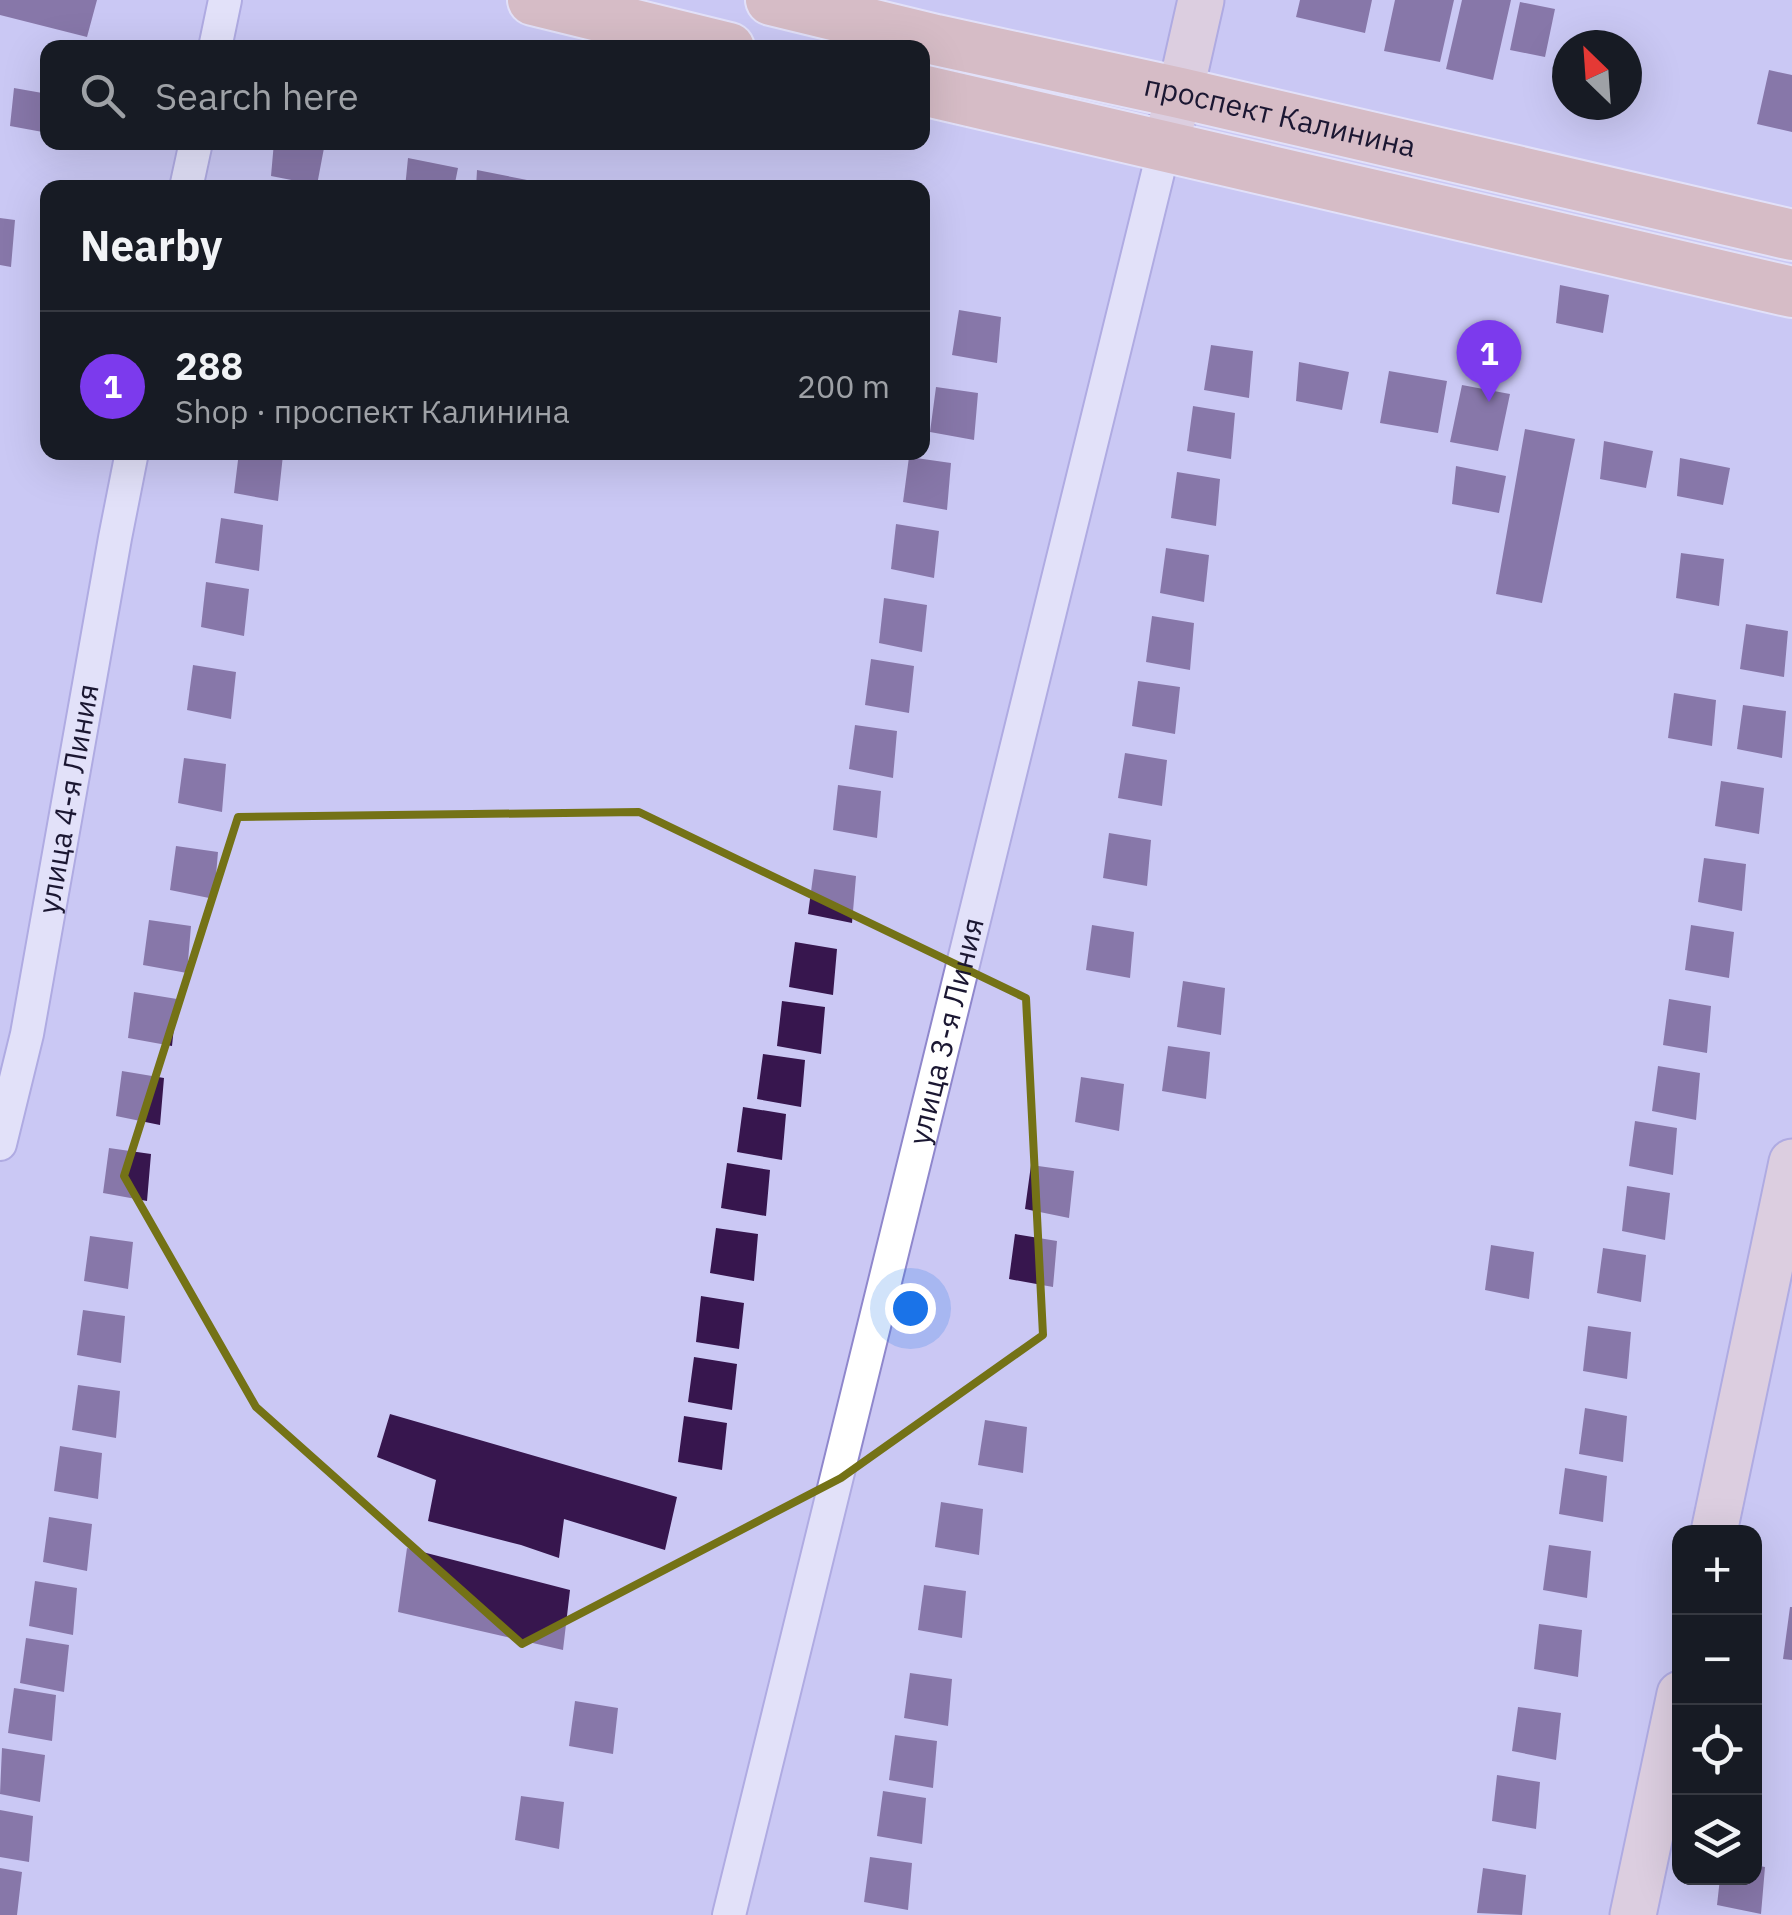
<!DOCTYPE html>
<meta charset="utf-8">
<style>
body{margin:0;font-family:"IBM Plex Sans",sans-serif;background:#20242c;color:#f1f3f6}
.controls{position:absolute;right:30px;bottom:30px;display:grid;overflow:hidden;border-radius:20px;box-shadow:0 10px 40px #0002}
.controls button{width:90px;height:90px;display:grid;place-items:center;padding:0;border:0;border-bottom:2px solid #363941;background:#171b24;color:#f1f3f6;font:50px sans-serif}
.compass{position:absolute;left:1552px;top:30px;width:90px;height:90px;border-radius:50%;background:#171b24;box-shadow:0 10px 40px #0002;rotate:335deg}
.you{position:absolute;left:910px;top:1308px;width:35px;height:35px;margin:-25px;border:8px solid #fff;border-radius:50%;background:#1a73e8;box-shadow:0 0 0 15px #1a73e833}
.badge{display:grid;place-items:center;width:65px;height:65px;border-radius:50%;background:#7c3aed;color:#fff;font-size:32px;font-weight:700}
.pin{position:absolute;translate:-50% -82px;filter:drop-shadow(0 2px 5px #0008)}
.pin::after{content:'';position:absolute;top:52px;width:35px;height:30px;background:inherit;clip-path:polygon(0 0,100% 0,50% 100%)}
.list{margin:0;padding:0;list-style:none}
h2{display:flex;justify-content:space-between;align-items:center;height:130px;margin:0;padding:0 40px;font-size:42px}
h2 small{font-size:32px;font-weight:400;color:#9ea1a6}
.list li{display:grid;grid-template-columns:65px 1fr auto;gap:30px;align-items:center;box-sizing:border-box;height:150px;padding:0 40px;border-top:2px solid #363941}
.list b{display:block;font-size:38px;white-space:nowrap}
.list p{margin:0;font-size:32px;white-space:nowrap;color:#9ea1a6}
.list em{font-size:32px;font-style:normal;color:#9ea1a6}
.icon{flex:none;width:55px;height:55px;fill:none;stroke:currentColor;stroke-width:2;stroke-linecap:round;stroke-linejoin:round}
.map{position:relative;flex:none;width:1792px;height:1915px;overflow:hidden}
.search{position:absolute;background:#171b24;box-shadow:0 10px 40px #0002;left:40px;top:40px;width:890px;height:110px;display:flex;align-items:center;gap:25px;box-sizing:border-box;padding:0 35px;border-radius:20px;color:#9ea1a6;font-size:38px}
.panel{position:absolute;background:#171b24;box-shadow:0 10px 40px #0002;left:40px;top:180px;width:890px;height:280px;border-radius:20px}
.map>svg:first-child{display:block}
.building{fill:#37164e}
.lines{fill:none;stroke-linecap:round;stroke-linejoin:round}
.street-casing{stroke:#8f87cc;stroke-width:36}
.secondary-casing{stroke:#8f87cc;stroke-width:49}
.primary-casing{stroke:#fff;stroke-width:54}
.street{stroke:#fff;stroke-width:32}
.secondary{stroke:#f2d6c7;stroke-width:45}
.primary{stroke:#e4ad8f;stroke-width:50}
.marked{fill:none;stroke:#747216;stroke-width:8;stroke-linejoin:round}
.labels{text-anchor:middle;stroke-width:10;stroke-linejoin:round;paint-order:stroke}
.street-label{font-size:30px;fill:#1b1732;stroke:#d9d7f5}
</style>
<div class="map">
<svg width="1792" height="1915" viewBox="0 0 1792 1915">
<rect width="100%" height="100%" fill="#cbc8f4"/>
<path class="building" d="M0,0H97L87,37L0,15Z
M1300,0H1372L1365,33L1296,17Z
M1395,0H1454L1440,62L1384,51Z
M1462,0H1511L1493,80L1446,69Z
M1520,2L1555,9L1545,57L1510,50Z
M1769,70L1792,75V132L1757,124Z
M14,88L48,94V133L10,126Z
M274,142H297L324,148L317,185L271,176Z
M408,158L458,168L454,188H405Z
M477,170L527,180L526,188H476Z
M559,180L588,186V188H558Z
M0,218L15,220L11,267L0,265Z
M1560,285L1609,295L1603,333L1556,323Z
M959,310L1001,317L997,363L952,355Z
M1211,345L1253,351L1249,398L1204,390Z
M1299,362L1349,372L1342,410L1296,401Z
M1389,371L1447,381L1438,433L1380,423Z
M1462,385L1510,394L1498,451L1450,442Z
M936,387L978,393L974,440L930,432Z
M1193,406L1235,413L1231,459L1187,451Z
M1525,429L1575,439L1542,603L1496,594Z
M1604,441L1653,451L1646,488L1600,479Z
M239,452L283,455L278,501L234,493Z
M909,457L951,463L947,510L903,502Z
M1680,458L1730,468L1723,505L1677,496Z
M1456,466L1506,476L1499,513L1452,504Z
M1177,472L1220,479L1216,526L1171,518Z
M221,518L263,525L259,571L215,563Z
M896,524L939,531L934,578L891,569Z
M1166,548L1209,555L1204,602L1160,593Z
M1681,553L1724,559L1719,606L1676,598Z
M206,582L249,589L244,636L201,627Z
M884,598L927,605L922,652L879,643Z
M1152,616L1194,623L1190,670L1146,662Z
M1746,624L1788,631L1784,677L1740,669Z
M871,659L914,666L909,713L865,705Z
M193,665L236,672L231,719L187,710Z
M1138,681L1180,687L1175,734L1132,726Z
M1674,693L1716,700L1712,746L1668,738Z
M1743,705L1786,711L1782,758L1737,749Z
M855,725L897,731L893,778L849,769Z
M1125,753L1167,760L1162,806L1118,798Z
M184,758L226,764L222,812L178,803Z
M1721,781L1764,788L1759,834L1715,826Z
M838,785L881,791L877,838L833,830Z
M1109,833L1151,840L1147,886L1103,878Z
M176,846L218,852L214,899L170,890Z
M1704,858L1746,864L1742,911L1698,902Z
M814,869L856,876L852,923L808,914Z
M149,920L191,926L187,973L143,965Z
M1092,925L1134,932L1130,978L1086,970Z
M1691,925L1734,932L1729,978L1685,970Z
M795,942L837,949L833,995L789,987Z
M1183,981L1225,988L1221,1035L1177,1027Z
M134,992L177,999L172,1046L128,1038Z
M1669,999L1711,1006L1707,1053L1663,1045Z
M782,1001L825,1007L821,1054L777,1046Z
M1168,1046L1210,1052L1206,1099L1162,1091Z
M763,1054L805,1060L801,1107L757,1099Z
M1658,1066L1700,1073L1696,1120L1652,1111Z
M122,1071L164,1078L160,1125L116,1116Z
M1081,1077L1124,1084L1119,1131L1075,1122Z
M743,1107L786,1114L782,1160L737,1152Z
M1635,1121L1677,1128L1673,1175L1629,1166Z
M109,1148L151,1154L147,1201L103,1193Z
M727,1163L770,1170L766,1216L721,1208Z
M1031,1165L1074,1171L1069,1218L1025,1209Z
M1627,1186L1670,1193L1665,1240L1622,1231Z
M716,1228L758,1234L754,1281L710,1273Z
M1015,1234L1057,1241L1053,1287L1009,1279Z
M90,1236L133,1242L128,1289L84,1281Z
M1491,1245L1534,1252L1529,1299L1485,1290Z
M1603,1248L1646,1255L1641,1302L1597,1293Z
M701,1296L744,1303L739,1349L696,1342Z
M83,1310L125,1316L121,1363L77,1355Z
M1588,1326L1631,1332L1627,1379L1583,1371Z
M694,1357L737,1364L732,1410L688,1402Z
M78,1385L120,1391L116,1438L72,1430Z
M1585,1408L1627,1416L1623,1462L1579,1454Z
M390,1414L677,1497L665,1550L564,1519L559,1558L521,1545L428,1521L436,1480L377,1457Z
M684,1416L727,1423L722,1470L678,1462Z
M985,1420L1027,1427L1023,1473L978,1465Z
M60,1446L102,1453L98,1499L54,1491Z
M1565,1468L1607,1476L1603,1522L1559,1514Z
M941,1502L983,1509L979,1555L935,1547Z
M49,1517L92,1524L87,1571L43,1562Z
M1549,1545L1591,1551L1587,1598L1543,1590Z
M407,1548L570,1590L563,1650L398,1612Z
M35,1581L77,1588L73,1635L29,1626Z
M924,1585L966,1591L962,1638L918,1630Z
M1790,1607H1792V1660L1783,1659Z
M1539,1624L1582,1630L1578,1677L1534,1669Z
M26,1638L69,1645L64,1692L20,1683Z
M910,1673L952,1679L948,1726L904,1718Z
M14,1688L56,1695L52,1741L8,1733Z
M575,1701L618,1708L613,1754L569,1746Z
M1518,1707L1561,1713L1556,1760L1512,1751Z
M895,1735L937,1741L933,1788L889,1780Z
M2,1748L45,1755L40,1802L0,1794Z
M1497,1775L1540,1782L1536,1829L1492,1821Z
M883,1791L926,1798L922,1844L877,1836Z
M521,1796L564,1802L559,1849L515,1840Z
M0,1810L33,1816L29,1862L0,1857Z
M870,1857L912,1863L908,1910L864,1902Z
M1754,1865L1765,1867L1761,1914L1717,1905L1720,1878H1754Z
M0,1868L22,1872L17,1915H0Z
M1483,1868L1526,1875L1522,1915L1477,1913Z"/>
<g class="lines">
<g class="street-casing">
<g id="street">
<path d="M215,48L225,0"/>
<path d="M186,188L196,142"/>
<path id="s1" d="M0,1144L27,1034L115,538L132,452"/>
<path id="s2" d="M729,1915L1164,148"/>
</g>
</g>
<g class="secondary-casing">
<path id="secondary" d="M1164,148L1180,93L1201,0
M1714,1532L1792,1162
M1633,1915L1680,1694"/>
</g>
<g class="primary-casing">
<g id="primary">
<path d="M533,0L729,48"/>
<path id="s3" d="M771,0L936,40L1180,93L1792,235"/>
<path d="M922,90L1792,292"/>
</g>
</g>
<use href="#street" class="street"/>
<use href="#secondary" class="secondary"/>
<use href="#primary" class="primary"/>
</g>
<path d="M0 0H1792V1915H0ZM639,812L1026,998L1043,1335L841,1478L522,1644L256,1407L124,1176L238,817Z" fill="#cbc8f4" fill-opacity=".55" fill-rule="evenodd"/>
<path class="marked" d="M639,812L1026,998L1043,1335L841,1478L522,1644L256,1407L124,1176L238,817Z"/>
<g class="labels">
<g class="street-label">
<text dy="10" stroke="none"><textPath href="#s3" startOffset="522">проспект Калинина</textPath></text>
<text dy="10" stroke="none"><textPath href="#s1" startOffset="352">улица 4-я Линия</textPath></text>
<text dy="10" stroke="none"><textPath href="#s2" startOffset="910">улица 3-я Линия</textPath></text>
</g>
</g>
</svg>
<div class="controls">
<button>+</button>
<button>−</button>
<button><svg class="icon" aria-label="locate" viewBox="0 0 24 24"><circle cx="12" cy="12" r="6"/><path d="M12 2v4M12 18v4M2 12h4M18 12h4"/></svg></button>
<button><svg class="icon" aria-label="layers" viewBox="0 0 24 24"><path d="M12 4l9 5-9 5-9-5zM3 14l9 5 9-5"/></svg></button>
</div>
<svg class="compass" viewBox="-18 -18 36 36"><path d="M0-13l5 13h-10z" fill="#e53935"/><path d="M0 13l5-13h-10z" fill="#9ea1a6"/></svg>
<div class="you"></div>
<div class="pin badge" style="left:1489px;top:402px">1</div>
<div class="search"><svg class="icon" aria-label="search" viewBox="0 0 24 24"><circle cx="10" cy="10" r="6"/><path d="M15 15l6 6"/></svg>Search here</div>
<section class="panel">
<h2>Nearby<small></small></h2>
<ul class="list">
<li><span class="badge">1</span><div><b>288</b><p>Shop · проспект Калинина</p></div><em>200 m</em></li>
</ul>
</section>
</div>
